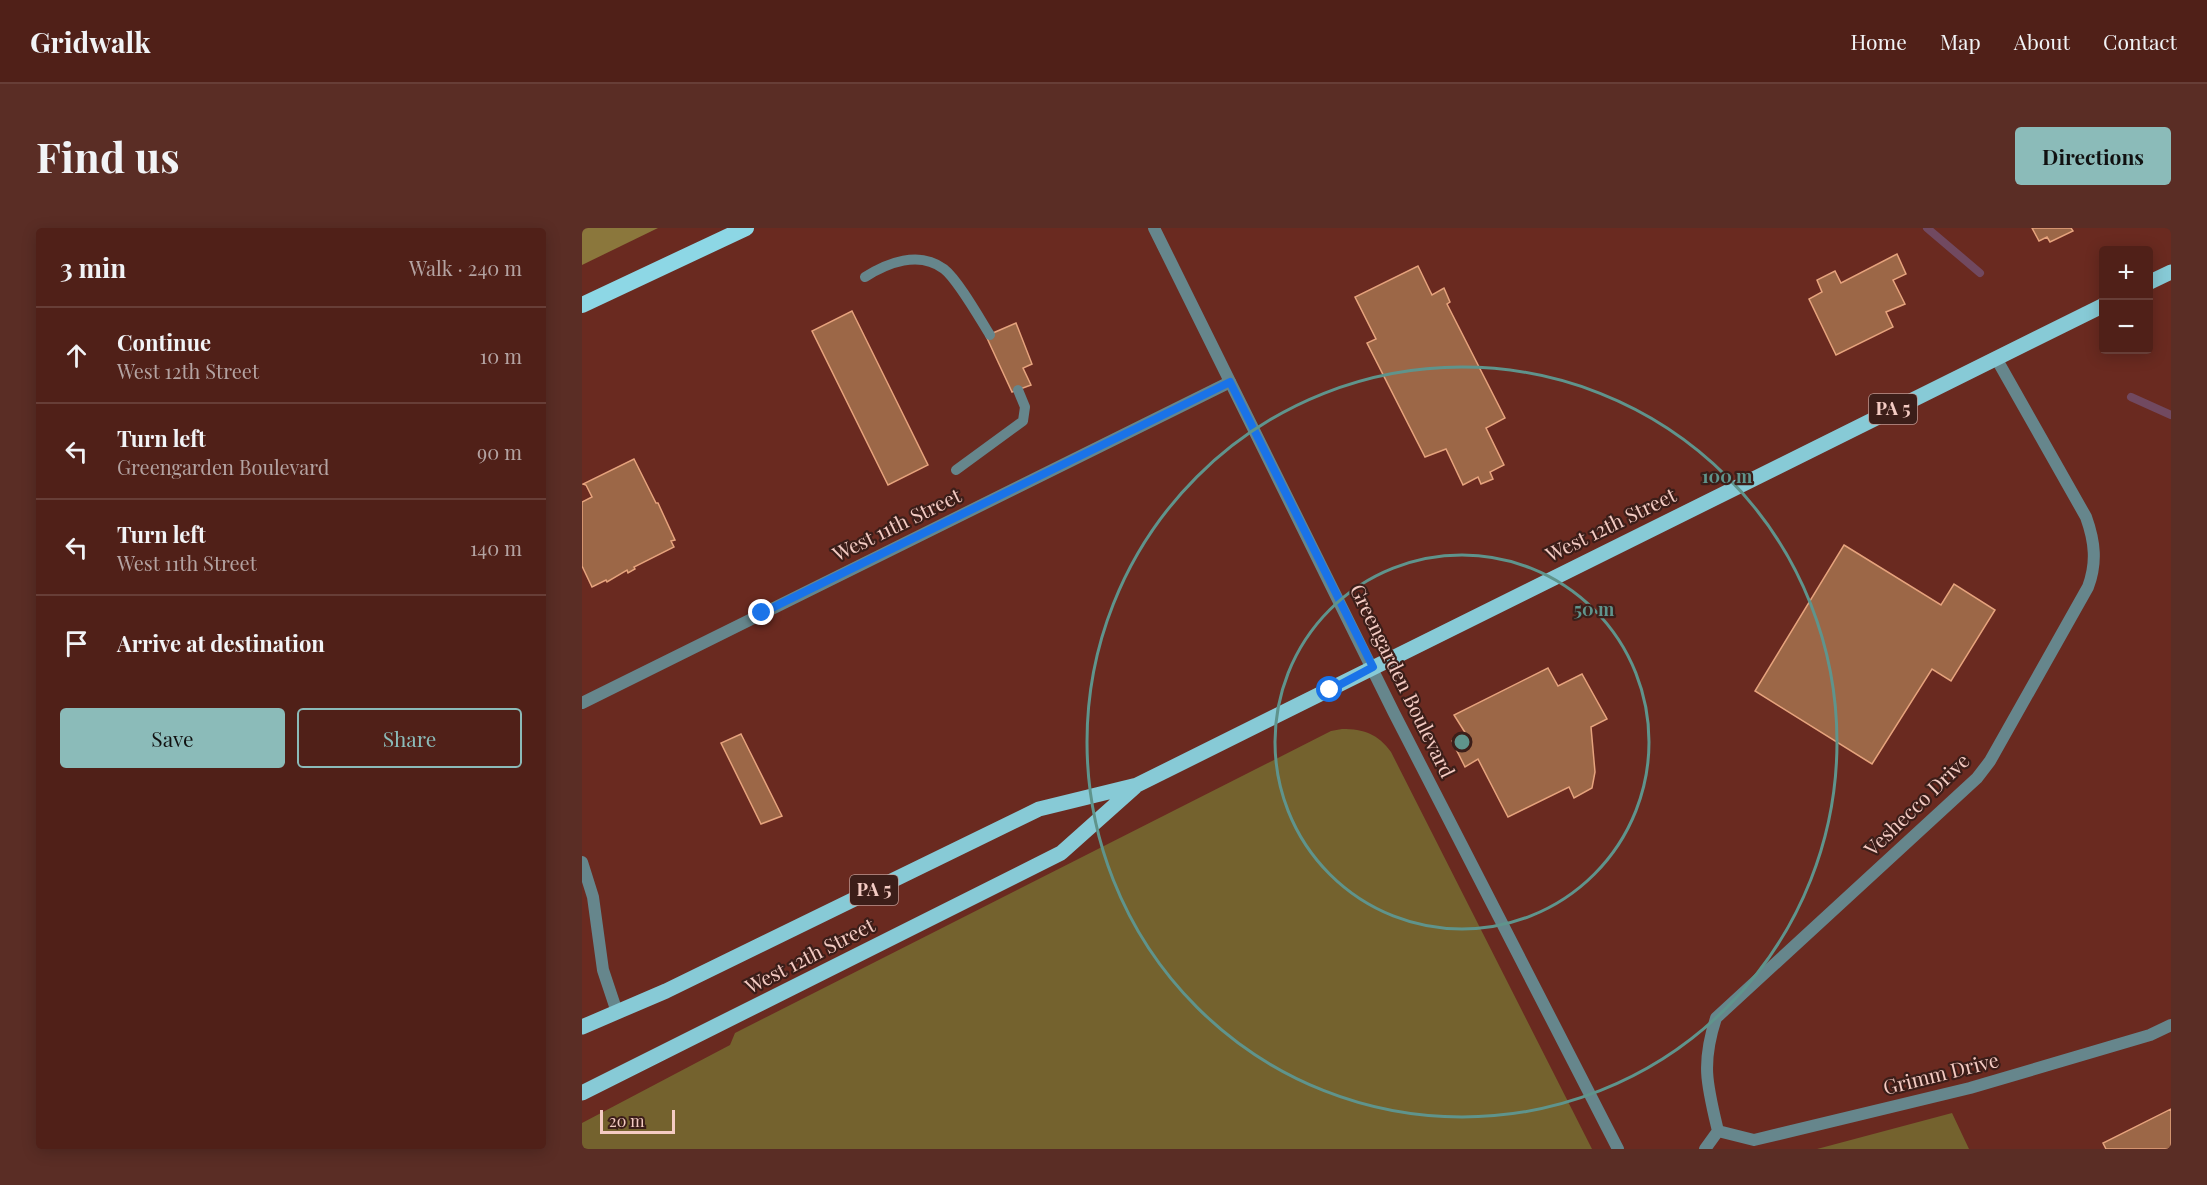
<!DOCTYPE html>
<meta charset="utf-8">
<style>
body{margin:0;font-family:"Playfair Display",serif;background:#5a2d25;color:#f1f3f6}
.controls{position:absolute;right:18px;top:18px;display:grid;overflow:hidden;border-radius:6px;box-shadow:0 3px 15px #0003}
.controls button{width:54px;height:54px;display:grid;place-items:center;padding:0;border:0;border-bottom:2px solid #673e37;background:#502018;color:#f1f3f6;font:30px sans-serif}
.scale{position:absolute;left:18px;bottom:15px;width:75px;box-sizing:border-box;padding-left:6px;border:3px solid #f4cbc3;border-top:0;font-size:16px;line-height:21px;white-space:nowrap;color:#f4cbc3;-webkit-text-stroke:4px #3c1e19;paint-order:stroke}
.stop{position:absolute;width:18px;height:18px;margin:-14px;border:4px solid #1a73e8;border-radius:50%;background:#fff}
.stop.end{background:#1a73e8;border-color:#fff;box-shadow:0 2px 6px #0008}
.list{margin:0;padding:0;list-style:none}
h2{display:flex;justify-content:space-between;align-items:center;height:78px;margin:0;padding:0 24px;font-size:26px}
h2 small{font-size:20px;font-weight:400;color:#b4a3a2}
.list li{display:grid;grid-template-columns:39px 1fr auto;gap:18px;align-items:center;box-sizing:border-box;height:96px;padding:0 24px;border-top:2px solid #673e37}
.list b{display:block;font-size:22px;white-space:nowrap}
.list p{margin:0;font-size:20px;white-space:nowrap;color:#b4a3a2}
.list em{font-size:20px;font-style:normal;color:#b4a3a2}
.actions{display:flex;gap:12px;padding:18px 24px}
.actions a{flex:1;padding:14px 0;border:2px solid #8bbbb9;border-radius:6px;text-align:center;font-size:21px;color:#8bbbb9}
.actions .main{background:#8bbbb9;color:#111}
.icon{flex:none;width:33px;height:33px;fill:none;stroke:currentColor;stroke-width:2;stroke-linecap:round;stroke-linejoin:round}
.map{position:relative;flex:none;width:1589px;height:921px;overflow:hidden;border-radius:6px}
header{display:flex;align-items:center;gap:36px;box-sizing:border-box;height:84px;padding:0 30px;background:#502018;border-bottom:2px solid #673e37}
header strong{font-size:28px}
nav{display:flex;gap:33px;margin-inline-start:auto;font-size:21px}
.intro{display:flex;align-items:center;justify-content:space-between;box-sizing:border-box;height:144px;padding:0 36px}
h1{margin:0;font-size:42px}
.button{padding:15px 27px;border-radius:6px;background:#8bbbb9;color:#111;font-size:21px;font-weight:700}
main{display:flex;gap:36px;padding:0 36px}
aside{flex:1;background:#502018;border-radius:6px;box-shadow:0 3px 15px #0003}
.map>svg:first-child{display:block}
.green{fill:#74622e}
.forest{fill:#8b773c}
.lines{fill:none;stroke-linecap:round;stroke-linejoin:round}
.stream{stroke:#714960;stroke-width:8}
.building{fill:#9c6747;stroke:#e6a37d;stroke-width:1.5}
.service{stroke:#66868c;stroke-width:10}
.minor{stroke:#66868c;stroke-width:12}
.tertiary{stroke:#66868c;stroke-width:12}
.primary{stroke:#87cad6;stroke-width:15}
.trunk{stroke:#8dd7e5;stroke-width:16}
.route{stroke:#1a73e8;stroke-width:8}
.ring{fill:none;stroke:#5f948c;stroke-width:3}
.labels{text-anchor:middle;stroke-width:4.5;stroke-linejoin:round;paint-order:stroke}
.shield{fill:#3c1e19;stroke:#bd9790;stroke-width:1.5}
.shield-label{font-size:18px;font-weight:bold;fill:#f4cbc3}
.street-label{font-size:20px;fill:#f4cbc3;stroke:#3c1e19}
.centre{fill:#5f948c;stroke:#3c1e19;stroke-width:3}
.ring-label{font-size:18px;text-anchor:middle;font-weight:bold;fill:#5f948c;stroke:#3c1e19;stroke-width:4.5;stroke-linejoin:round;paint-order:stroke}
</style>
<header>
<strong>Gridwalk</strong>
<nav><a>Home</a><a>Map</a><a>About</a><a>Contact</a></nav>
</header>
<div class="intro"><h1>Find us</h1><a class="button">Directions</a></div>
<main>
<aside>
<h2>3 min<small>Walk · 240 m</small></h2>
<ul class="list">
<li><svg class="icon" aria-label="ahead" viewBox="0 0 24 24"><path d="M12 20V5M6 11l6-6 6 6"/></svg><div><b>Continue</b><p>West 12th Street</p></div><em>10 m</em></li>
<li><svg class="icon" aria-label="left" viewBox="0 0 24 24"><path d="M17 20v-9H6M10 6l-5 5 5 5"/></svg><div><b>Turn left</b><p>Greengarden Boulevard</p></div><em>90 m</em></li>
<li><svg class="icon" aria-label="left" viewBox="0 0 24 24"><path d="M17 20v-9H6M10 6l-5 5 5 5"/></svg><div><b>Turn left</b><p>West 11th Street</p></div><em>140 m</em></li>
<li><svg class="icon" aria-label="arrive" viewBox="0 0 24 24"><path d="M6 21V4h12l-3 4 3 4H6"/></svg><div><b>Arrive at destination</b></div></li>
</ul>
<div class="actions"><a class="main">Save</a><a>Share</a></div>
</aside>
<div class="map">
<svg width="1589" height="921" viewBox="0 0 1589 921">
<rect width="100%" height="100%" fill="#6a2a20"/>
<path class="green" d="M760,501C782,501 796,506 809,524L1010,921H0V895L148,817L153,805L749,503Z
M1370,885L1387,921H1235Z"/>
<path class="forest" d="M0,0H76L0,37Z"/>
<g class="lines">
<path class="stream" d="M1345,0L1398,45
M1549,169L1589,187"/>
</g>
<path class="building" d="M1450,0H1489L1491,3L1468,14L1465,9L1457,13Z
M1315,26L1324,46L1311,52L1323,76L1304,84L1311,99L1254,127L1227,71L1240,64L1235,52L1253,43L1259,55Z
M836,38L850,67L862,60L868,74L865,76L923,190L904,200L922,237L908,244L911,251L899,256L896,249L881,257L864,221L843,229L785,115L794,111L773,69Z
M270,83L346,237L306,257L230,103Z
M434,95L450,136L441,140L449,157L430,164L404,108Z
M52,231L74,275H76L93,312L89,313L92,319L52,339L53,341L46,345L45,342L25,354L24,352L10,359L0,338V274L10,269L4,257L1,256Z
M1262,317L1359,377L1372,356L1413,382L1369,453L1350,441L1290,536L1173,463Z
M966,440L976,458L1000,446L1025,491L1009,499L1013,544L1010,560L992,570L987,559L926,589L896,531L883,539L870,513L884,506L872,487Z
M159,506L200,588L179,596L139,515Z
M1589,881V921H1524L1521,915Z"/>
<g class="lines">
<path class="service" d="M283,49C305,35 337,22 362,41C376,52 398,91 408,107
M374,242L441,193L443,179L436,162"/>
<path class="minor" d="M0,475L648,154
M0,634L11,669L21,742L35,784
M1136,903L1172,912L1388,860L1568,807L1589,797
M1123,921L1136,903C1125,857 1119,836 1134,790L1395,550L1408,533L1506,359C1515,335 1513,314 1504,289L1414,130"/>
<path class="tertiary" d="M572,0L812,485L1036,921"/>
<path class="primary" d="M1566,55L1589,44
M0,799L84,763L457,581L555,557L1522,77
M0,865L479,625L553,559"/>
<path class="trunk" d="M0,77L164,0"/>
</g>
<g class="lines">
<path class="route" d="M180,385L648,154L791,439L748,462"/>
</g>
<g class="ring">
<circle cx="880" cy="514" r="187"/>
<circle cx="880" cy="514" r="375"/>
</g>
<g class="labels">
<g class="shield">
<rect x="1287" y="166" width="48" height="30" rx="4.5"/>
<rect x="268" y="647" width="48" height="30" rx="4.5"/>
</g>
<g class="shield-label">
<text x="1311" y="187">PA 5</text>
<text x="292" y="668">PA 5</text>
</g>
<g class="street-label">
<text transform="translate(315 297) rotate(-26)" y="7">West 11th Street</text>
<text transform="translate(1029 297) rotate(-26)" y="7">West 12th Street</text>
<text transform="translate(820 453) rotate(64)" y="7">Greengarden Boulevard</text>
<text transform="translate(1335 577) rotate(-44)" y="7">Veshecco Drive</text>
<text transform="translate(228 728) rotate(-27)" y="7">West 12th Street</text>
<text transform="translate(1359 846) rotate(-14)" y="7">Grimm Drive</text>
</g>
</g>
<circle cx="880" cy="514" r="9" class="centre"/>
<g class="ring-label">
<text x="1145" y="255">100 m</text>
<text x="1012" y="388">50 m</text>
</g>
</svg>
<div class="controls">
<button>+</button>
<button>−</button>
</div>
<div class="scale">20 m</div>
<div class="stop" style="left:748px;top:462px"></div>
<div class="stop end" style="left:180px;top:385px"></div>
</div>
</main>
